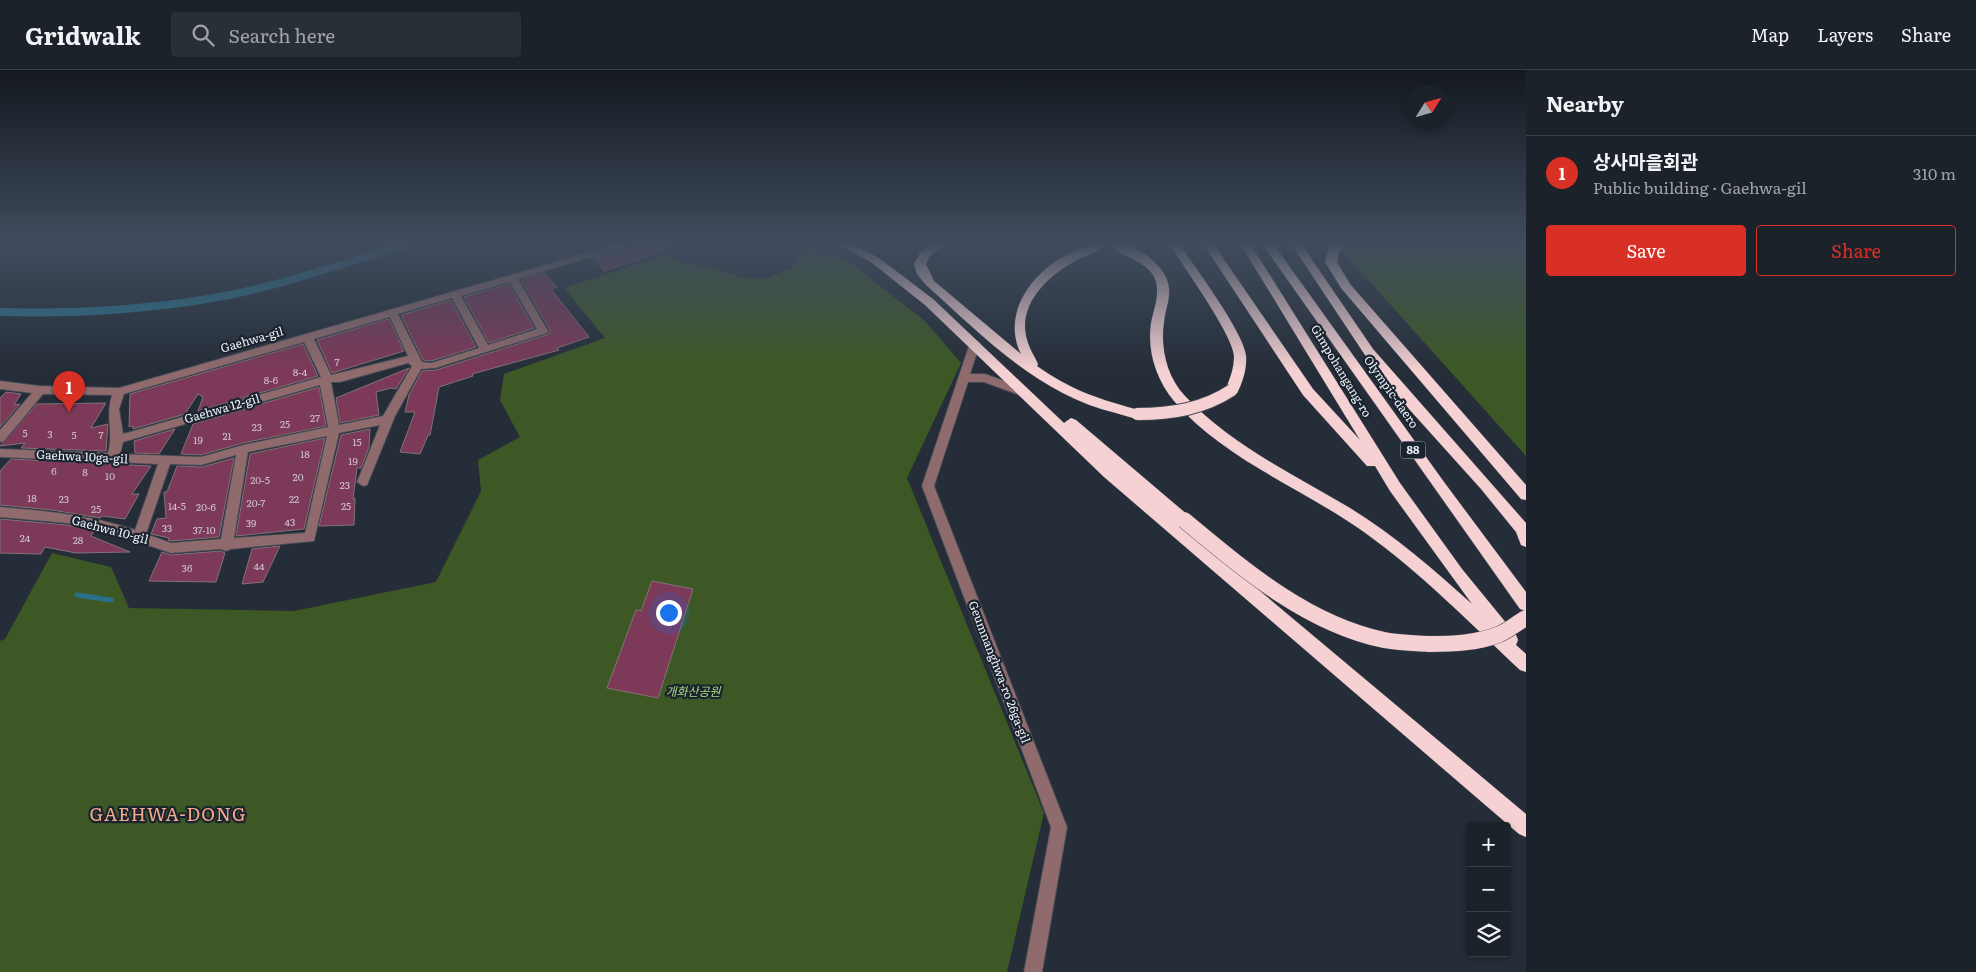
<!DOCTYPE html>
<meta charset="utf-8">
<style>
body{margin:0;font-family:Literata,"Noto Sans KR",serif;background:#292f36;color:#f1f3f6}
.controls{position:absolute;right:15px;bottom:15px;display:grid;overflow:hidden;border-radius:5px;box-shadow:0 2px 8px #0003}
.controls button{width:45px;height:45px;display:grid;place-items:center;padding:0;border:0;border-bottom:1px solid #3a3f47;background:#1c222a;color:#f1f3f6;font:25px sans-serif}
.compass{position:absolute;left:1406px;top:15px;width:45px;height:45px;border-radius:50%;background:#1c222a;box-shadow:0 2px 8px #0003;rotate:53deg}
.you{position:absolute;left:668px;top:542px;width:18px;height:18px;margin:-12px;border:4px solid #fff;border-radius:50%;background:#1a73e8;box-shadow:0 0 0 8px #1a73e833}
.badge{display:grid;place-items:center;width:32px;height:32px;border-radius:50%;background:#d93025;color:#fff;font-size:16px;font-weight:700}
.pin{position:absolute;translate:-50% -41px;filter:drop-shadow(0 1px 2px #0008)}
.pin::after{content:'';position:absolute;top:26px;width:18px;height:15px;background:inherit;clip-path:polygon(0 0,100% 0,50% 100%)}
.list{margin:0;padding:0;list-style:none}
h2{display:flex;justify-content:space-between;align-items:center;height:65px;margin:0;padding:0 20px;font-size:21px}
h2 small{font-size:16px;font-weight:400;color:#a0a4a8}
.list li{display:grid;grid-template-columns:32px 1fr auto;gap:15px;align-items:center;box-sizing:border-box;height:75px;padding:0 20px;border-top:1px solid #3a3f47}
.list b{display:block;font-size:19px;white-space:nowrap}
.list p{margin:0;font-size:16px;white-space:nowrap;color:#a0a4a8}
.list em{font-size:16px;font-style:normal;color:#a0a4a8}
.actions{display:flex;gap:10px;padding:15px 20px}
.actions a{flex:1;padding:11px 0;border:1px solid #d93025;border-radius:5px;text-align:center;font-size:18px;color:#d93025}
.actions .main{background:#d93025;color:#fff}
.icon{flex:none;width:28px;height:28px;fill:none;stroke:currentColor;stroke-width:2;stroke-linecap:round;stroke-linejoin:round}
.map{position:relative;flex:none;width:1526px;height:902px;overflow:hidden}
header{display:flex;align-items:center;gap:30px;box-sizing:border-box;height:70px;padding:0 25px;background:#1c222a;border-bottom:1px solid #3a3f47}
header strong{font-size:24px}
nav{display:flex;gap:28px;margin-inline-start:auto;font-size:18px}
.search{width:350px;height:45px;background:#292f36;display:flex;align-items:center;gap:12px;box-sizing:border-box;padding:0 18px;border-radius:5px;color:#a0a4a8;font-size:19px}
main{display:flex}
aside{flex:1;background:#1c222a}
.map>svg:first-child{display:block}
.green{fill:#3d5824}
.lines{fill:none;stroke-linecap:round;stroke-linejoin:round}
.stream{stroke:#29718b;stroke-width:5}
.canal{fill:#29718b;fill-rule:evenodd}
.building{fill:#7c3958;stroke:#837279}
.minor-casing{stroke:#414953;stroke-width:2}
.highway-casing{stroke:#414953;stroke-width:1}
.minor{fill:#8f6b6d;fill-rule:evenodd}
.highway{fill:#f5d1d3;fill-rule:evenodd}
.highway-bridge-far1-casing{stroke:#414953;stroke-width:14;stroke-linecap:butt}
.highway-bridge-casing{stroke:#414953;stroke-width:17;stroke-linecap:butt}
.highway-bridge-far1{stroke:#f5d1d3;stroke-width:12}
.highway-bridge{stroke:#f5d1d3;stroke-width:16}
.labels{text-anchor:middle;stroke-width:4.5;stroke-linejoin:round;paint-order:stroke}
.number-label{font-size:10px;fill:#d1c4d2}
.shield{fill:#1b242e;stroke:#aeb4bd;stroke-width:1}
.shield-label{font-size:11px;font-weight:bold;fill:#edf2fa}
.street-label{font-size:12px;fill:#edf2fa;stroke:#1b242e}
.park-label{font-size:12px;font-style:italic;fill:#a9db7f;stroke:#1b242e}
.near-quarter-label{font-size:18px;letter-spacing:1px;fill:#f7aa8d;stroke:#1b242e}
</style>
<header>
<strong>Gridwalk</strong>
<div class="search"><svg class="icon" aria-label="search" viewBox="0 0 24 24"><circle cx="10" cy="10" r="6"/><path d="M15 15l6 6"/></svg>Search here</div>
<nav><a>Map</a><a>Layers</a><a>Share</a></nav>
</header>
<main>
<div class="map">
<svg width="1526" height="902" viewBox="0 0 1526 902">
<rect width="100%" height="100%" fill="#252d38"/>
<path class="green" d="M1337,175H1526V386Z
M806,180L844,188L925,251L961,293L907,408L1044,743L1007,902H0V571L5,569L52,483L111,497L129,538L294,541L436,512L481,421L478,390L520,367L500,330L504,304L605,268L564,218L669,184L687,194L709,196L742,208H768L792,198Z"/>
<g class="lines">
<path class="stream" d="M77,525L111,530"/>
<path class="canal" d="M391,175H410L408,178C342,197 276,222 208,233C140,244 68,248 0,246V238C67,240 142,236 208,225C270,215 331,193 391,175Z"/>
</g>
<path class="building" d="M638,175H671V179L604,201L594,188Z
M544,203L557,217L551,219L589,267L557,278L559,280L472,304L473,306L439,317L430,365H428L420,384L400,382L415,342H405L409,325L422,301L436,300L549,264L550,260L521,210Z
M509,214L534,258L489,273L464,227Z
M451,230L476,277L431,291L423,290L401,245Z
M389,249L404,281L332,303L317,270Z
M303,274L318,306L198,341L203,327L198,324L185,344L133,359V356L129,357L130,324Z
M409,298L396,319L391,318L376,322L379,345L340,353L336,328Z
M319,317L326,356L243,373L201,385L181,384L193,354Z
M6,322L21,324L14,335L20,334L0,357V328Z
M106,333L91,358L108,354L106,381L21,378L25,373L0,376L37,334Z
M175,359L159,384L135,383L134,371Z
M370,359L369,377L361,398H357L353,429L355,428L354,455L319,456L341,365Z
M325,368L304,459L236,466L250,384Z
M234,388L219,467L171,471L168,470L169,468L151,464L157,449L166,448L164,422H167L177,396L202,397Z
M11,389L151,396L132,424H139L125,449L102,446L100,448L52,440L0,435V401Z
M0,449L67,455L94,461L91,466L130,482L76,483L45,477L41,484L0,483Z
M280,476L263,512L242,514L252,479Z
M221,481L225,483L216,512L149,511L162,482L171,485Z
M652,511L693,519L658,628L607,618L636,540L641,541Z"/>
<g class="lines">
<g class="minor-casing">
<path id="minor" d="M615,175H630L518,209L548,261L547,263L435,298L421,299L395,346L367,415L363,416L357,412L380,355L339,363L314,471L231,479L226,481L221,479L171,483L112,463L67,453L0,447V437C46,441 91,445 135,460L158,394L0,387V379L108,383C114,361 105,347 112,325L43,324L4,371L0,372V360L32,323L0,319V311L40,316L119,318ZM510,212L537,259L488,275L461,226ZM452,228L479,278L431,293L422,292L398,244ZM390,247L408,286L331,305L314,269ZM304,272L321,307L123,364L119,339L124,324ZM408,293L412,296L383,346L339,355L331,312H340ZM320,315L328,357L243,375L201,387L120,384L123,372ZM327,366L305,463L234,468L248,382ZM236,385L221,469L171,473L146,464L170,394L201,395Z
M975,270L980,273L970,304H985L1029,320L1030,323L1025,327L984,312H968L934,416L1067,757L1042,902H1024L1051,757L922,416L970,273Z"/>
</g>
<g class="highway-casing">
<path id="highway" d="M840,175H854L879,188L933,229L1064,353L1071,348L1076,350L1189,446L1191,450L1189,454H1180L1526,744V767L1519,764L1104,407L925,235L871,192Z
M931,175H943L929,187L926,194L934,211L1021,284C995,232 1055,175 1105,175C1099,182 1084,186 1075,191C1046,207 1015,237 1028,273C1030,280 1035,287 1038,294L1037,296C1074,322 1099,329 1142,341L1144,344L1142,347C1134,350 1124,345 1116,343C1039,325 983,266 926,215L917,204L914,194L920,183Z
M1111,175C1115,175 1121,174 1126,175C1144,180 1168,199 1169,219C1170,230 1165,241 1164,252C1160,278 1167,307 1185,326C1231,375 1293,404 1350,438C1394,465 1433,499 1472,534L1390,421L1375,396H1367L1303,325L1204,175H1214L1313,319L1360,370L1241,175H1251L1400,413L1462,499L1516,565L1518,570L1516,575L1526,584V602L1520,600C1470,553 1420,502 1364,462C1302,418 1225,390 1174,331C1156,309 1147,281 1151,253C1154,238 1162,220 1153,205C1143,189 1122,188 1111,175Z
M1170,175H1180C1195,197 1244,263 1246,286C1247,298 1243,312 1237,323H1227L1225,320C1230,309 1234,299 1234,286C1233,265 1183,196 1170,175Z
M1263,175H1274L1444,412L1526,522V541L1520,539Z
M1292,175H1302L1373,279L1526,453V477L1521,475L1516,462L1481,419L1409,339L1365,285Z
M1334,175H1346L1339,182L1337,192L1350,214L1526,415V430L1521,429L1341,218L1325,192L1328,181Z"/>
</g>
<use href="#minor" class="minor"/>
<use href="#highway" class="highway"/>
<g class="highway-bridge-far1-casing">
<path id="highway-bridge-far1" d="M1137,344C1172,344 1203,339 1232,320"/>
</g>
<g class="highway-bridge-casing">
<path id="highway-bridge" d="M1184,450C1243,499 1307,554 1384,570C1398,573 1414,573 1429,574C1453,574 1478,573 1500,564C1509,560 1517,553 1526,548"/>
</g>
<use href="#highway-bridge-far1" class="highway-bridge-far1"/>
<use href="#highway-bridge" class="highway-bridge"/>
</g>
<linearGradient id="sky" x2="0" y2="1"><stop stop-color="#14191f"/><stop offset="0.58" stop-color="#404c5e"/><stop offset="1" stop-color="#404c5e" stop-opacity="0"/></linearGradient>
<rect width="1526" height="301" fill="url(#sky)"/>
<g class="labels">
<g class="number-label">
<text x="337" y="296">7</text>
<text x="300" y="306">8-4</text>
<text x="271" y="314">8-6</text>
<text x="315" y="352">27</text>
<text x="285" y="358">25</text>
<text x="257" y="361">23</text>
<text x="25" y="367">5</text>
<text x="50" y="368">3</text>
<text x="74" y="369">5</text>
<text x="101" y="369">7</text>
<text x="227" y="370">21</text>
<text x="198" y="374">19</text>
<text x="357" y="376">15</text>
<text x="305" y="388">18</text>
<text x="353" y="395">19</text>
<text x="54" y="405">6</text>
<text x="85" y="406">8</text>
<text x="110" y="410">10</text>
<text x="298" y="411">20</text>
<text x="260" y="414">20-5</text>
<text x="345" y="419">23</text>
<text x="32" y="432">18</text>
<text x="64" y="433">23</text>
<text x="294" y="433">22</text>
<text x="256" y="437">20-7</text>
<text x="177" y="440">14-5</text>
<text x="346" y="440">25</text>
<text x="206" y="441">20-6</text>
<text x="96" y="443">25</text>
<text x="290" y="456">43</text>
<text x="251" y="457">39</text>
<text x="167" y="462">33</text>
<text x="204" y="464">37-10</text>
<text x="25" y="472">24</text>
<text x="78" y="474">28</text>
<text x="259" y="500">44</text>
<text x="187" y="502">36</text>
</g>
<rect class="shield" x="1400.5" y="371.5" width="25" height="17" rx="4"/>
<g class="shield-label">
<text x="1413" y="384">88</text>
</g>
<g class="street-label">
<text transform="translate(252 270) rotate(-16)" y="4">Gaehwa-gil</text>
<text transform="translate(1341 301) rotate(59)" y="4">Gimpohangang-ro</text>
<text transform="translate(1391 322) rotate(55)" y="4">Olympic-daero</text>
<text transform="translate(222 339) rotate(-16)" y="4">Gaehwa 12-gil</text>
<text transform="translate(82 387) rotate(3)" y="4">Gaehwa 10ga-gil</text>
<text transform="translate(110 460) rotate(15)" y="4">Gaehwa 10-gil</text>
<text transform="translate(999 602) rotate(69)" y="4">Geumnanghwa-ro 26ga-gil</text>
</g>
<g class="park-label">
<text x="693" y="626">개화산공원</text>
</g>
<g class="near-quarter-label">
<text x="168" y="751">GAEHWA-DONG</text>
</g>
</g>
</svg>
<div class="controls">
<button>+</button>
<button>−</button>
<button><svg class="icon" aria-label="layers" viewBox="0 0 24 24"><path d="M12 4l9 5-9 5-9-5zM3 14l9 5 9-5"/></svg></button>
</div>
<svg class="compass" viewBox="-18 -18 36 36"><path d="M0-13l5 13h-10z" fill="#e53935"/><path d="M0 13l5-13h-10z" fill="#a0a4a8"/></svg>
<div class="you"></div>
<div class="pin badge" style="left:69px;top:342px">1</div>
</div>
<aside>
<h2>Nearby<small></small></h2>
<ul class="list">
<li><span class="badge">1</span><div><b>상사마을회관</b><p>Public building · Gaehwa-gil</p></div><em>310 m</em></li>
</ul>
<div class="actions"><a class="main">Save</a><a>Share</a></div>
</aside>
</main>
